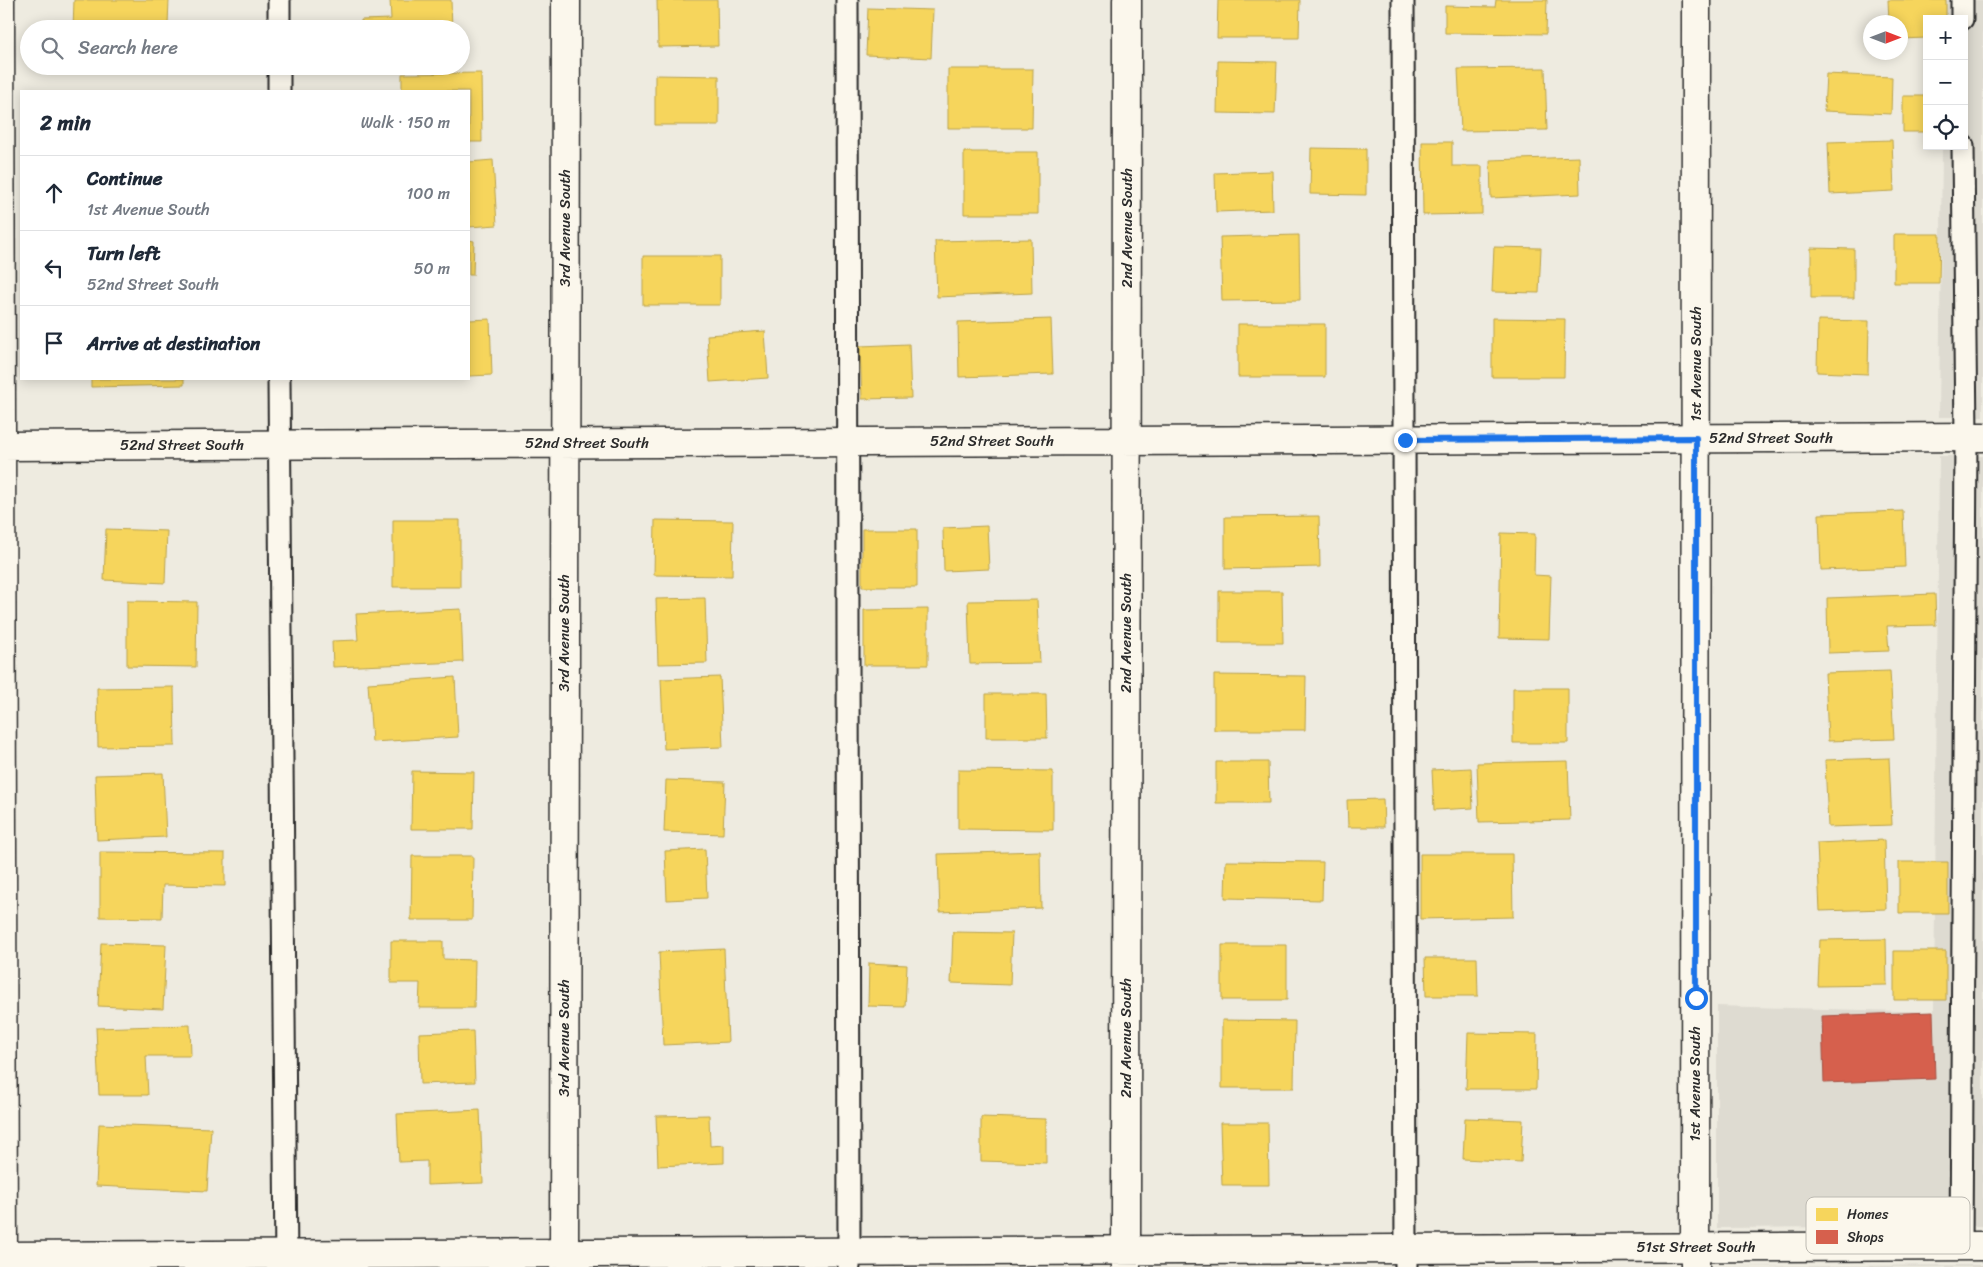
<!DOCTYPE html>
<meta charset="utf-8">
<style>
body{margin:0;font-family:Sriracha,sans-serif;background:#f6f6f7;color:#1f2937}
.controls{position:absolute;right:15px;top:15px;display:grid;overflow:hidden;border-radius:0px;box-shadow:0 2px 12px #0003}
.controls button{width:45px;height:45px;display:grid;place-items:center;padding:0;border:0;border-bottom:1px solid #e0e1e3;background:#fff;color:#1f2937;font:25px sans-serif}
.compass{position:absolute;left:1863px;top:15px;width:45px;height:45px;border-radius:50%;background:#fff;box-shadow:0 2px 12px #0003;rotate:90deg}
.stop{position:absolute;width:15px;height:15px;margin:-11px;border:4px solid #1a73e8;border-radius:50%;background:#fff}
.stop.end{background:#1a73e8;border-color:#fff;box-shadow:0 1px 5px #0008}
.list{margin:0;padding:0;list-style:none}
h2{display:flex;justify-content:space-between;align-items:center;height:65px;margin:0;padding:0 20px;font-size:21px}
h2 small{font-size:16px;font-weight:400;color:#747a83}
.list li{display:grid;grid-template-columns:32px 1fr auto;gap:15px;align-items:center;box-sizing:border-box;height:75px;padding:0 20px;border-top:1px solid #e0e1e3}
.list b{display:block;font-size:19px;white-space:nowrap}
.list p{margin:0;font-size:16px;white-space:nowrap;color:#747a83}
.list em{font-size:16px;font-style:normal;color:#747a83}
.icon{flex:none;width:28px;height:28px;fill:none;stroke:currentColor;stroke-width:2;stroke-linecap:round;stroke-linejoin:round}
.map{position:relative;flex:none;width:1983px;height:1267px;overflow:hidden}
.search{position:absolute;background:#fff;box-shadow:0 2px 12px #0003;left:20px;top:20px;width:450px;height:55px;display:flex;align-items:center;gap:12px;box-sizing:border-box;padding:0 18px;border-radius:28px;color:#747a83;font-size:19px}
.panel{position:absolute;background:#fff;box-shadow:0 2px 12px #0003;left:20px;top:90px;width:450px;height:290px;border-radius:0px}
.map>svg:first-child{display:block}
.built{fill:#dedbd1}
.homes{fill:#f6d55c;stroke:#b9a24d}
.shops{fill:#d6604d;stroke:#a35043}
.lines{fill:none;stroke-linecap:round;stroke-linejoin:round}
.lane-casing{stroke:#2b2b2b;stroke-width:25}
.street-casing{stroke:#2b2b2b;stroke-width:31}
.primary-casing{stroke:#2b2b2b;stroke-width:31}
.lane{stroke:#fbf7ec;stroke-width:21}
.street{stroke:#fbf7ec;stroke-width:28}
.primary{stroke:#fbf7ec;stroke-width:28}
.route{stroke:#1a73e8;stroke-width:6}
.labels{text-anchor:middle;stroke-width:5;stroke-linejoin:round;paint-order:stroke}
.street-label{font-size:15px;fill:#2b2b2b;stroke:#fbf7ec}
.key{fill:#fbf7ec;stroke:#bdbab2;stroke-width:1}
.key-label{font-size:14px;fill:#2b2b2b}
</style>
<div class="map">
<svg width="1983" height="1267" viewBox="0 0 1983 1267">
<rect width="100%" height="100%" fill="#eeebe0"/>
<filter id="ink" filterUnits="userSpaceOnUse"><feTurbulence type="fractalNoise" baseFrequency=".02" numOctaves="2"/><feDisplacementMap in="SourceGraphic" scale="10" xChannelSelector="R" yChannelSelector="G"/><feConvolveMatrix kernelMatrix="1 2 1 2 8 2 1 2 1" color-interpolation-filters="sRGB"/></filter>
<g filter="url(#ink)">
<path class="built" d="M1943,0H1983V417H1939L1942,146H1964V19H1943Z
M1939,456H1983V1226L1717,1228V1006L1934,1012Z
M1983,1265V1267H1717Z"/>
<path class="homes" d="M74,0H169L168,24H150V29H73Z
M390,0H451L452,29H362L361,20L391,19Z
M657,0H717L718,46L658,47Z
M1218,0H1300L1299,38H1217Z
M1496,0H1547L1546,34L1445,33V6L1495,7Z
M1888,0H1946V19H1927V38L1900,39V22H1889Z
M868,8L933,10L931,58L866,55Z
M1218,61L1277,62L1275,114L1217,113Z
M1545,68L1547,130L1461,131L1458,69Z
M948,69H1033L1032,128H948Z
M481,73L482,142H469V91H402V74Z
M1826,74L1892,77L1891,114L1824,111Z
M655,75L719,76V125H655Z
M1903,96H1927V132H1903Z
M1892,140L1894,191L1830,194L1828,142Z
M1422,142H1452V166H1482V214L1423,215Z
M1311,148L1366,149V195L1310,194Z
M964,152H1038V214H964Z
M1579,157L1580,194L1491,198L1490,160Z
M493,160L497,225L469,227V162Z
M1272,171L1273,210L1216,212L1215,173Z
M1894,234H1940L1939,283H1894Z
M1299,235L1300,300L1222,301L1220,237Z
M1031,239L1032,293L937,297L935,241Z
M469,240L474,241L473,275H469Z
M1494,247L1541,248L1539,293L1492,292Z
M1811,248L1854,249V298H1811Z
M643,256H720V305H643Z
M1492,318L1565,319L1564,377H1492Z
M490,319L492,375L469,376V320Z
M1051,319L1053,374L959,377L958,322Z
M1818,320L1869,321L1868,374L1817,372Z
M1238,324H1325V377H1238Z
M765,331L768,378L710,382L707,335Z
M909,344L911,398L862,399L860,346Z
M91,379H184V385L91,387Z
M1903,511L1905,567L1821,570L1819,514Z
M1319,516L1320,567L1225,569V517Z
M393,520H460V587H393Z
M655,520L733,521L732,576L654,575Z
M987,526L989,569L944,571L943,528Z
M106,529L167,531L165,583L104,580Z
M862,529H917V587H862Z
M1501,533L1535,534L1534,575L1551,576L1549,639L1499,638Z
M1219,591H1282L1283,643H1219Z
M1935,594L1936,625L1887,626L1889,651L1828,653L1827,598Z
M705,598L707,663L658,664L656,599Z
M1037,600L1040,663L970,664L968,601Z
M127,601L197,602L196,667L127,666Z
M461,609L463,662L333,667L332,641L358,640L356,614Z
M928,609V665H864V610Z
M1890,671L1894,739L1828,741L1825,673Z
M1214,675L1306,676L1305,730H1214Z
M455,677L458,737L372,742L368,683Z
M720,677L723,747L664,749L661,679Z
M174,687L175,746L98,747L97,688Z
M1513,688H1568V743H1513Z
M986,694H1046L1047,738H986Z
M1889,758L1892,825L1828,827L1825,760Z
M1568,761L1570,820L1479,822L1477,763Z
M1216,762H1268L1269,803H1216Z
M1471,768L1473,808L1434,810L1432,770Z
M958,770L1053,771V830L958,829Z
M412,771L474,772L473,829H411Z
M163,773L166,837L97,840L95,775Z
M666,780L725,782L723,834L664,832Z
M1383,799L1384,827H1348L1347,800Z
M1884,840L1886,909L1820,911L1817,843Z
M705,849L707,898L667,900L665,851Z
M1040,851L1041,908L940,912L938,854Z
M100,852L225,853V886L163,885L162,918L100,917Z
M1420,854H1512L1513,917L1420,919Z
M412,856H473L472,920H411Z
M1226,861L1323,862L1322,900L1225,898Z
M1899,862H1948V913H1899Z
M953,932L1012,933L1010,985L951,983Z
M1886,939L1887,985L1818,986L1820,940Z
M391,941H443V959L475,960L474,1008H419L420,983H391Z
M101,943L166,945L163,1009L98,1006Z
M1222,945H1287V1000H1222Z
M724,949L728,1042L663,1045L659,952Z
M1894,951H1946V1000H1894Z
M1425,958H1477L1478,996H1426Z
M869,963L907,965L905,1007L868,1006Z
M1222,1020L1295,1021L1294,1088H1222Z
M190,1025L191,1056H146L148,1095H99L96,1028Z
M473,1031L475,1082L420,1084L419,1033Z
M1468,1033L1537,1034L1536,1089H1466Z
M480,1110L483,1183L427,1185V1161L399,1162L397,1114Z
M709,1115L710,1146L724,1145V1163L658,1166L656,1116Z
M981,1117L1046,1119V1163L981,1161Z
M1465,1118L1523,1120L1521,1162L1463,1159Z
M1220,1123H1268L1269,1185H1222Z
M99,1124L211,1128L207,1191L96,1186Z"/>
<path class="shops" d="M1933,1012L1935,1079L1824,1083L1822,1016Z"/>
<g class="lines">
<g class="lane-casing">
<path id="lane" d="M279,0V29
M847,0L849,1267
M1403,0L1406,1267
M1962,0V19
M279,66V91
M279,379L286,1267
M1961,1246L1966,437L1963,146"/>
</g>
<g class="street-casing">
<path id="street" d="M0,0L3,1267
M0,446L1983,437
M0,1256L1983,1246
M564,1267L566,0
M1126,1267L1127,0"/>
</g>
<g class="primary-casing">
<path id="primary" d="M1695,1267L1696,0"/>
</g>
<use href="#lane" class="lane"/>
<use href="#street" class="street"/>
<use href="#primary" class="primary"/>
</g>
</g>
<g class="lines" filter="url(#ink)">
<path class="route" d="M1405,440L1696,438V998"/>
</g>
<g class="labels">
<g class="street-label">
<text transform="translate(565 228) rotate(-90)" y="5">3rd Avenue South</text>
<text transform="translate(1127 228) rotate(-90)" y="5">2nd Avenue South</text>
<text transform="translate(1696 364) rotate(-90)" y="5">1st Avenue South</text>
<text x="1771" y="443">52nd Street South</text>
<text x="992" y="446">52nd Street South</text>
<text x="587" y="448">52nd Street South</text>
<text x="182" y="450">52nd Street South</text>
<text transform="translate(564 633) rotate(-90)" y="5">3rd Avenue South</text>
<text transform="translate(1126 633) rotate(-90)" y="5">2nd Avenue South</text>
<text transform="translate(564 1038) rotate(-90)" y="5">3rd Avenue South</text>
<text transform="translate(1126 1038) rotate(-90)" y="5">2nd Avenue South</text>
<text transform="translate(1695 1084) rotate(-90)" y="5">1st Avenue South</text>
<text x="1696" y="1252">51st Street South</text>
</g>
</g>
<rect x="1806" y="1197" width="164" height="57" rx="8" class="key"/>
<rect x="1816" y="1208" width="22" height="13" fill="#f6d55c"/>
<rect x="1816" y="1230" width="22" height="14" fill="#d6604d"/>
<g class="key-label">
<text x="1847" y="1219">Homes</text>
<text x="1847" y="1242">Shops</text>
</g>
</svg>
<div class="controls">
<button>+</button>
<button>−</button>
<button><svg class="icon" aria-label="locate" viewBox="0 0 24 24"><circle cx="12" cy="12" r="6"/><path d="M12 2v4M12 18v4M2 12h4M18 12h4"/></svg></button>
</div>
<svg class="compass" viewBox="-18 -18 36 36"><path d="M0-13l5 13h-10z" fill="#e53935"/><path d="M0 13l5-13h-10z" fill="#747a83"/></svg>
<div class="stop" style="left:1696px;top:998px"></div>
<div class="stop end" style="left:1405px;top:440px"></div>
<div class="search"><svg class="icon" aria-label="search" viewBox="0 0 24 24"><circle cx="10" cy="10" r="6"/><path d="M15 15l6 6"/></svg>Search here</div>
<section class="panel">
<h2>2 min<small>Walk · 150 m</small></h2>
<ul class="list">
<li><svg class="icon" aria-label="ahead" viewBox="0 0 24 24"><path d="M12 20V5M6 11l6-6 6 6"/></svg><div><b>Continue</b><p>1st Avenue South</p></div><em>100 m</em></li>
<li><svg class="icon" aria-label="left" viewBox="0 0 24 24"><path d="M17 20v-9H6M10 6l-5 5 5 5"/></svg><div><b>Turn left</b><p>52nd Street South</p></div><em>50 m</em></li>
<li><svg class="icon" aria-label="arrive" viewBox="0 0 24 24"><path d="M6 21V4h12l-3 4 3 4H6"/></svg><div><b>Arrive at destination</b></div></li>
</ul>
</section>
</div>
